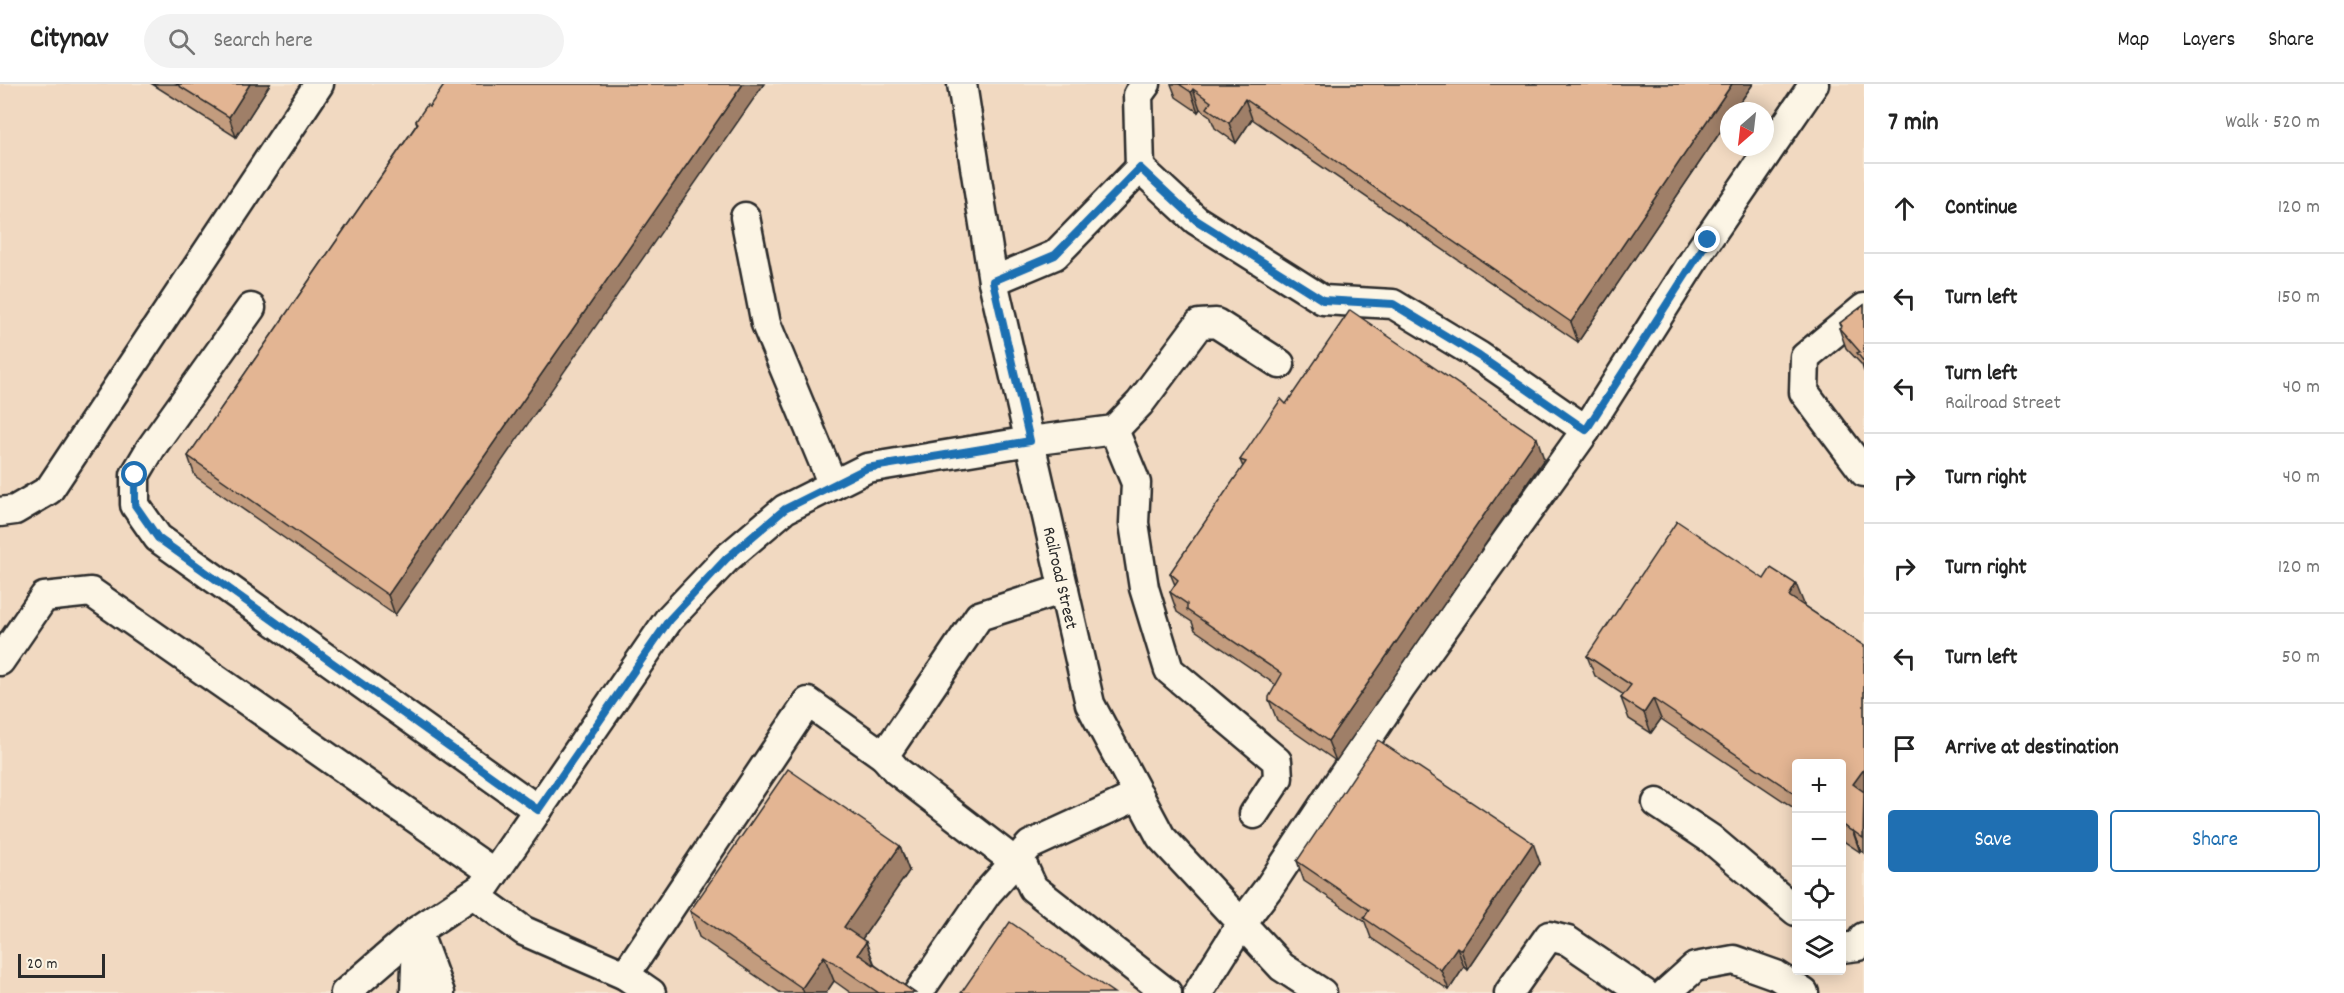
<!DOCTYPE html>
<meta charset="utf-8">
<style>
body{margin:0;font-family:Dekko,sans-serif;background:#f2f2f2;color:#222}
.controls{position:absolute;right:18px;bottom:18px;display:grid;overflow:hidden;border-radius:6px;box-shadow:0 3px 15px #0003}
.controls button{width:54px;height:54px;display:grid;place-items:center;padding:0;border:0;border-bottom:2px solid #e0e0e0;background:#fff;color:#222;font:30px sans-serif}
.compass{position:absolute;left:1720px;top:18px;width:54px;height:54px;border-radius:50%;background:#fff;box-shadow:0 3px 15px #0003;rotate:208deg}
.scale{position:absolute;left:18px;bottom:15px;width:87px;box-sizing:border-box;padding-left:6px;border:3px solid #2b2b2b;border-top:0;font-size:16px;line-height:21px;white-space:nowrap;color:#2b2b2b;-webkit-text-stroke:4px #fcf5e5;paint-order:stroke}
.stop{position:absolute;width:18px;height:18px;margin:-14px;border:4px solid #1f6fb2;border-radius:50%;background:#fff}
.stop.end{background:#1f6fb2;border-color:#fff;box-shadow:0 2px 6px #0008}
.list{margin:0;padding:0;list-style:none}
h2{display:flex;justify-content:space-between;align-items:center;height:78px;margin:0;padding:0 24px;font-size:26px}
h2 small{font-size:20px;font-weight:400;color:#767676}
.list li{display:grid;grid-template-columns:39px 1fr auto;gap:18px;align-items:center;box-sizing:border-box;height:90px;padding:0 24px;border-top:2px solid #e0e0e0}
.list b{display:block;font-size:22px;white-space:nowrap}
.list p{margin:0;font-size:20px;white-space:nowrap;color:#767676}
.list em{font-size:20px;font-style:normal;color:#767676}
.actions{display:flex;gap:12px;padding:18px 24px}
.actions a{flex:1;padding:14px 0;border:2px solid #1f6fb2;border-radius:6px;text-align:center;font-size:21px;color:#1f6fb2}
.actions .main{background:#1f6fb2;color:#fff}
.icon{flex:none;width:33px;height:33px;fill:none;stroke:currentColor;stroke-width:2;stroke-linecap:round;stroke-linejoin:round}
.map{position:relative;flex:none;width:1864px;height:909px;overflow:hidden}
header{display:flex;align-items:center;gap:36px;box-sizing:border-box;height:84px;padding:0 30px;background:#fff;border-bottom:2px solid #e0e0e0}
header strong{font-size:28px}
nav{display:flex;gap:33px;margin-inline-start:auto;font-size:21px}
.search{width:420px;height:54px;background:#f2f2f2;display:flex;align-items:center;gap:15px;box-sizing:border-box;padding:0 21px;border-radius:33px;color:#767676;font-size:22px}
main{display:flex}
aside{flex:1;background:#fff}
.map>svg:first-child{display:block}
.built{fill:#f1d9c1;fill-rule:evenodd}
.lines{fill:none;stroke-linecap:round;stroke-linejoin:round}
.minor-casing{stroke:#2b2b2b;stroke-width:33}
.minor{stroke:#fcf5e5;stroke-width:28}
.wall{fill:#c39c7e;stroke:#2b2b2b;stroke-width:1.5}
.shaded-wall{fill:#9f7f67;stroke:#2b2b2b;stroke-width:1.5}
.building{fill:#e3b593;stroke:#2b2b2b;stroke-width:1.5}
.route{stroke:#1f6fb2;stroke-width:8}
.labels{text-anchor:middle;stroke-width:6;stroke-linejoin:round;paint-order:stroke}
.street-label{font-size:18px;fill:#2b2b2b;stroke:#fcf5e5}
</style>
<header>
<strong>Citynav</strong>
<div class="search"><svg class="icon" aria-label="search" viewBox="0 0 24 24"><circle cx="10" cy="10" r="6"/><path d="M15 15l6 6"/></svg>Search here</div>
<nav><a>Map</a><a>Layers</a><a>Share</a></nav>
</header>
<main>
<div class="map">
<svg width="1864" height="909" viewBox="0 0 1864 909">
<rect width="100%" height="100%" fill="#f7e8d5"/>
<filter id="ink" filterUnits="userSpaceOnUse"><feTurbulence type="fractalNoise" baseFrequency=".0167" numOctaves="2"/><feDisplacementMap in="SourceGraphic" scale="12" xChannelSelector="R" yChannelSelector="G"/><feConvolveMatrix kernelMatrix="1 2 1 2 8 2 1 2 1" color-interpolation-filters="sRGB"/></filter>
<g filter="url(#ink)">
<path class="built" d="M0,0H1864V909H0ZM1729,27H1765V63H1729ZM1796,680H1842V886H1796Z"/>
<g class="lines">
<g class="minor-casing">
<g id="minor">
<path id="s1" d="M962,0L993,197L1090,620L1161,753L1282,883L1322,909"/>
<path d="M1140,84L1138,11L1146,0"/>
<path d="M745,133L766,240L833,401"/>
<path d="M993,197L1055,171L1140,84L1196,136L1323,216L1393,220L1479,272L1586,346L1699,168L1814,0"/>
<path d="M251,224L151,364L135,391V421L158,454L538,726"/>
<path d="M1864,224L1805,273L1804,308L1864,388"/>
<path d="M1114,346L1136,399L1134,439L1144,504L1169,586L1277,677L1278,694L1254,730"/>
<path d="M0,428L15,426L49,406L319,0"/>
<path d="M0,577L44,513L91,508L494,789"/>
<path d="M1657,719L1711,755L1796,827"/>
<path d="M1019,773L1033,804L1167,909"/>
<path d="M1015,778L897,687L884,672L979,532L1064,505"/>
<path d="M473,810L524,847L625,891"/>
<path d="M417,847L440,909"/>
<path d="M1842,864L1858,862L1864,853"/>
<path d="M345,909L417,847L486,801L669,535L726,475L785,425L867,384L1030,357L1114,346L1140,319L1199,240L1216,239L1280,280"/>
<path d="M415,909L417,858"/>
<path d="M651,909L625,891L808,618L884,672"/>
<path d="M918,909L987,809L1030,761L1139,711"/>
<path d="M1198,909L1242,839L1270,802L1401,604L1586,346"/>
<path d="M1509,909L1549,852L1568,857L1644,909"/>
<path d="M1666,909L1695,883L1734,876L1776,891L1804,909"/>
</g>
</g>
<use href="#minor" class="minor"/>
</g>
<path class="wall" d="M152,0H270L236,53Z
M1171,0H1753L1734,27H1729V35L1578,258L1252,35L1236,59L1215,44L1210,32L1200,25L1198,28L1176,13Z
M429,23L395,531L195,392L188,372L417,40L416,37Z
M1864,221V288L1862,281L1846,264L1839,244L1841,243L1840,239Z
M1286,320L1544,375L1336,677L1277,636L1269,616L1276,601L1195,546L1192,538L1177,528L1170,508L1175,501L1170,489L1243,383L1240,376Z
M1764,495L1804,520L1803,521L1864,562V769L1861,767L1860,768L1842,756V680H1797V726L1661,635L1651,649L1629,635L1621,614L1624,611L1595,592L1587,572Z
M900,762L909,787L862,855L866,858L875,881L915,909H851L834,897L826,909H781L699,853L690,827Z
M1297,777L1540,779L1468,886L1464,883L1449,906L1371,854L1365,838L1304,797Z"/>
<path class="shaded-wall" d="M250,0H270L236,53L229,33Z
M743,0H764L395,531L388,511Z
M1732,0H1753L1734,27H1729V35L1578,258L1571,238Z
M1193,5L1200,25L1198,28L1191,8Z
M1245,15L1252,35L1236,59L1229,39Z
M1537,354L1544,375L1336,677L1328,657Z
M1796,500L1804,520L1796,532L1789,512Z
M1653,615L1661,635L1651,649L1644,629Z
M1864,685V715L1853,700Z
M1853,747L1861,767L1860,768L1853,748Z
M1533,759L1540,779L1468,886L1461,866Z
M900,762L909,787L853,868L844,843Z
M866,858L875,883L858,870Z
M1457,863L1464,883L1449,906L1441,886Z
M824,872L834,897L826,909H804L802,904Z"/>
<path class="building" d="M176,0H250L229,33Z
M445,0H743L388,511L188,372L418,39L416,37L427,21L429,23Z
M1179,0H1732L1571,238L1245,15L1229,39L1207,24L1211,18L1193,5L1191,8Z
M1864,221V278L1857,269L1860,268L1839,244L1842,242L1840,239Z
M1350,226L1537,354L1328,657L1269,616V613L1282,590L1187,526V520L1170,508L1178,496L1170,489L1246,378L1240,376L1281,315L1286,320Z
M1677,437L1764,495L1771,484L1796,500L1789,512L1864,562V685L1853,700L1864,708L1863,754L1853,747V748L1842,741V680H1797V711L1653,615L1644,629L1621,614L1631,601L1587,572Z
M1378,656L1533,759L1461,866L1457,863L1441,886L1364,834L1369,826L1297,777Z
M788,685L900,762L844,843L866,858L858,870L915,909H879L824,872L802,904L690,827Z
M1010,838L1114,909H961Z"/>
</g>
<g class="lines" filter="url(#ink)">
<path class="route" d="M135,391V421L158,454L538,726L669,536L726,475L785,425L867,384L1030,357L993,197L1055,171L1140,84L1196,136L1323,216L1393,220L1479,272L1586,346L1708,156"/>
</g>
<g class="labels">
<g class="street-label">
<text dy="6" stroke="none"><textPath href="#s1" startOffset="504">Railroad Street</textPath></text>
</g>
</g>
</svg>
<div class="controls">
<button>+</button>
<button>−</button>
<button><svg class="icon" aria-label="locate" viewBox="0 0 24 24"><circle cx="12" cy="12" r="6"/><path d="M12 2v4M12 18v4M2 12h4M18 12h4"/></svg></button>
<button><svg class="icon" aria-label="layers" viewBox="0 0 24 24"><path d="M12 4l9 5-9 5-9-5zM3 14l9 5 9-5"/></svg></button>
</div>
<svg class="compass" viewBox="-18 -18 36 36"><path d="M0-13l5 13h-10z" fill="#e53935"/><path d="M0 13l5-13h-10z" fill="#767676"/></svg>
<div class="scale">20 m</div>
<div class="stop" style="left:135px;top:391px"></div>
<div class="stop end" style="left:1708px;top:156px"></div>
</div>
<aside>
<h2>7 min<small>Walk · 520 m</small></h2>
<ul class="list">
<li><svg class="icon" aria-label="ahead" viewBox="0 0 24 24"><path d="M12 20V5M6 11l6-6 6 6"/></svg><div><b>Continue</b></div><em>120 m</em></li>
<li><svg class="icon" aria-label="left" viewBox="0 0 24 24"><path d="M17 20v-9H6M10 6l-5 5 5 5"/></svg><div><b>Turn left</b></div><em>150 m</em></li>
<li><svg class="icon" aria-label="left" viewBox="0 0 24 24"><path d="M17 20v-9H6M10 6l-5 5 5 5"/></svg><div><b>Turn left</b><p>Railroad Street</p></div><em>40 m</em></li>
<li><svg class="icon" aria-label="right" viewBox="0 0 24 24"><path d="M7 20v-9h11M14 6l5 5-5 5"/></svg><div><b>Turn right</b></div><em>40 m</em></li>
<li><svg class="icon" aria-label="right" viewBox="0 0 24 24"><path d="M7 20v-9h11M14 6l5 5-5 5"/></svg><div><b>Turn right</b></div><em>120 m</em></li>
<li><svg class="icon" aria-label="left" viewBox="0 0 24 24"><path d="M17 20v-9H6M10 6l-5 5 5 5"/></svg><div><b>Turn left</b></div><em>50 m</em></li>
<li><svg class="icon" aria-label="arrive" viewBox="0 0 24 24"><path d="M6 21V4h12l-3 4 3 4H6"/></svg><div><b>Arrive at destination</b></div></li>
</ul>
<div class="actions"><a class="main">Save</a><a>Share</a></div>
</aside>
</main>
